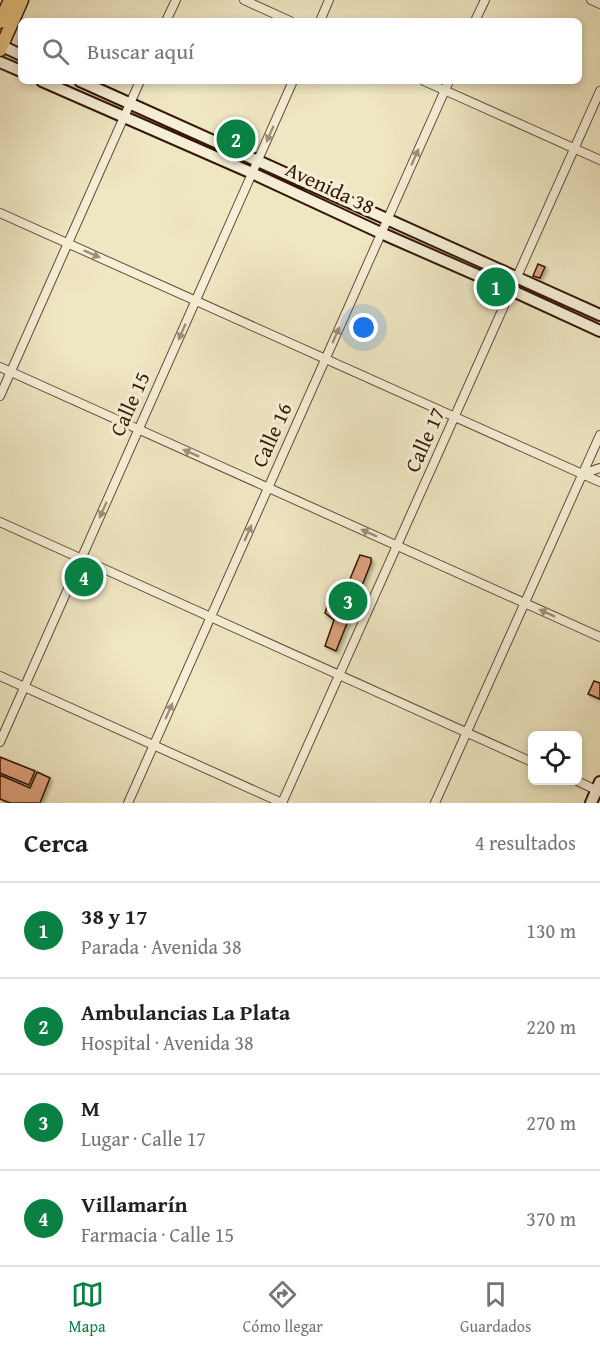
<!DOCTYPE html>
<html lang="es">
<meta charset="utf-8">
<style>
body{margin:0;font-family:"Gentium Book Plus",serif;background:#f2f2f2;color:#202124}
.controls{position:absolute;right:18px;bottom:18px;display:grid;overflow:hidden;border-radius:9px;box-shadow:0 3px 9px #0003}
.controls button{width:54px;height:54px;display:grid;place-items:center;padding:0;border:0;border-bottom:2px solid #e0e0e0;background:#fff;color:#202124;font:30px sans-serif}
.you{position:absolute;left:364px;top:328px;width:21px;height:21px;margin:-15px;border:4px solid #fff;border-radius:50%;background:#1a73e8;box-shadow:0 0 0 9px #1a73e833}
.badge{display:grid;place-items:center;width:39px;height:39px;border-radius:50%;background:#0b8043;color:#fff;font-size:20px;font-weight:700}
.pin{position:absolute;translate:-50% -50%;border:3px solid #fff;box-shadow:0 2px 6px #0006}
.list{margin:0;padding:0;list-style:none}
h2{display:flex;justify-content:space-between;align-items:center;height:78px;margin:0;padding:0 24px;font-size:26px}
h2 small{font-size:20px;font-weight:400;color:#757577}
.list li{display:grid;grid-template-columns:39px 1fr auto;gap:18px;align-items:center;box-sizing:border-box;height:96px;padding:0 24px;border-top:2px solid #e0e0e0}
.list b{display:block;font-size:22px;white-space:nowrap}
.list p{margin:0;font-size:20px;white-space:nowrap;color:#757577}
.list em{font-size:20px;font-style:normal;color:#757577}
.icon{flex:none;width:33px;height:33px;fill:none;stroke:currentColor;stroke-width:2;stroke-linecap:round;stroke-linejoin:round}
.map{position:relative;flex:none;width:600px;height:803px;overflow:hidden}
.search{position:absolute;background:#fff;box-shadow:0 3px 9px #0003;left:18px;right:18px;top:18px;height:66px;display:flex;align-items:center;gap:15px;box-sizing:border-box;padding:0 21px;border-radius:9px;color:#757577;font-size:22px}
.sheet{height:462px;background:#fff}
nav{display:flex;justify-content:space-around;align-items:center;box-sizing:border-box;height:84px;border-top:2px solid #e0e0e0;background:#fff;font-size:16px;color:#757577}
nav a{display:grid;justify-items:center;gap:3px}
nav .on{color:#0b8043}
.map>svg:first-child{display:block}
.building{fill:#dca17d;stroke:#351906;stroke-width:1.5;filter:url(#shadow)}
.lines{fill:none;stroke-linecap:round;stroke-linejoin:round}
.minor-casing{stroke:#644c35;stroke-width:10}
.secondary-casing{stroke:#351906;stroke-width:14}
.primary-casing{stroke:#351906;stroke-width:15}
.minor{stroke:#f5efd7;stroke-width:8}
.secondary{stroke:#f5efd7;stroke-width:10}
.primary{stroke:#e8c381;stroke-width:12}
.oneway{fill:#9f8f79}
.labels{text-anchor:middle;stroke-width:6;stroke-linejoin:round;paint-order:stroke}
.street-label{font-size:21px;fill:#351906;stroke:#f5efd7}
</style>
<div class="map">
<svg width="600" height="803" viewBox="0 0 600 803">
<defs>
<filter id="shadow"><feDropShadow dx="2.5" dy="2.5" stdDeviation="1.5" flood-color="#0004"/></filter>
</defs>
<rect width="100%" height="100%" fill="#efe6c2"/>
<filter id="stains"><feTurbulence type="fractalNoise" baseFrequency=".00333" numOctaves="4"/><feColorMatrix values="0 0 0 0 .2 0 0 0 0 .09 0 0 0 0 .02 0 0 0 .5 -.17"/></filter>
<radialGradient id="worn" r=".72"><stop offset=".6" stop-color="#630" stop-opacity="0"/><stop offset="1" stop-color="#630" stop-opacity=".3"/></radialGradient>
<path class="building" d="M538,264L545,267L540,278L533,276Z
M360,555L371,558V563L336,651L325,646L334,620L325,613L330,598L340,603Z
M594,681L600,683V699L588,694Z
M0,757L35,771L29,785L0,773Z
M37,772L50,778L40,803H10L0,799V775L30,788Z"/>
<g class="lines">
<g class="minor-casing">
<path id="minor" d="M244,0L290,21
M591,0L600,4
M166,21L176,0
M320,21L329,0
M475,21L485,0
M424,81L600,160
M0,213L600,482
M0,367L600,637
M0,396L140,81
M582,474L600,468
M0,522L532,762
M0,676L282,803
M0,742L293,81
M575,780L600,792
M128,803L449,81
M282,803L600,91
M435,803L600,435"/>
</g>
<g class="secondary-casing">
<path id="secondary" d="M0,45L21,55
M0,62L21,71
M42,81L252,173L381,233L511,290L600,331
M80,81L600,315
M591,803L600,782"/>
</g>
<g class="primary-casing">
<path id="primary" d="M0,22L10,0
M0,50L22,0"/>
</g>
<use href="#minor" class="minor"/>
<use href="#secondary" class="secondary"/>
<use href="#primary" class="primary"/>
</g>
<defs><path id="oneway-solid" d="M-6-.8H1V-3.2L6.5 0L1 3.2V.8H-6Z" transform="scale(1.5)"/></defs>
<g class="oneway">
<use href="#oneway-solid" transform="translate(270 134) rotate(114)"/>
<use href="#oneway-solid" transform="translate(415 157) rotate(-66)"/>
<use href="#oneway-solid" transform="translate(92 254) rotate(24)"/>
<use href="#oneway-solid" transform="translate(182 332) rotate(114)"/>
<use href="#oneway-solid" transform="translate(336 335) rotate(-66)"/>
<use href="#oneway-solid" transform="translate(191 453) rotate(-156)"/>
<use href="#oneway-solid" transform="translate(103 510) rotate(114)"/>
<use href="#oneway-solid" transform="translate(248 533) rotate(-66)"/>
<use href="#oneway-solid" transform="translate(369 533) rotate(-156)"/>
<use href="#oneway-solid" transform="translate(547 613) rotate(-156)"/>
<use href="#oneway-solid" transform="translate(169 711) rotate(-66)"/>
</g>
<g class="labels">
<g class="street-label">
<text transform="translate(330 188) rotate(25)" y="7">Avenida 38</text>
<text transform="translate(130 404) rotate(-66)" y="7">Calle 15</text>
<text transform="translate(272 435) rotate(-66)" y="7">Calle 16</text>
<text transform="translate(425 440) rotate(-66)" y="7">Calle 17</text>
</g>
</g>
<rect width="100%" height="100%" filter="url(#stains)"/>
<rect width="100%" height="100%" fill="url(#worn)"/>
</svg>
<div class="controls">
<button><svg class="icon" aria-label="locate" viewBox="0 0 24 24"><circle cx="12" cy="12" r="6"/><path d="M12 2v4M12 18v4M2 12h4M18 12h4"/></svg></button>
</div>
<div class="you"></div>
<div class="pin badge" style="left:496px;top:287px">1</div>
<div class="pin badge" style="left:236px;top:139px">2</div>
<div class="pin badge" style="left:348px;top:601px">3</div>
<div class="pin badge" style="left:84px;top:577px">4</div>
<div class="search"><svg class="icon" aria-label="search" viewBox="0 0 24 24"><circle cx="10" cy="10" r="6"/><path d="M15 15l6 6"/></svg>Buscar aquí</div>
</div>
<section class="sheet">
<h2>Cerca<small>4 resultados</small></h2>
<ul class="list">
<li><span class="badge">1</span><div><b>38 y 17</b><p>Parada · Avenida 38</p></div><em>130 m</em></li>
<li><span class="badge">2</span><div><b>Ambulancias La Plata</b><p>Hospital · Avenida 38</p></div><em>220 m</em></li>
<li><span class="badge">3</span><div><b>M</b><p>Lugar · Calle 17</p></div><em>270 m</em></li>
<li><span class="badge">4</span><div><b>Villamarín</b><p>Farmacia · Calle 15</p></div><em>370 m</em></li>
</ul>
</section>
<nav>
<a class="on"><svg class="icon" aria-label="map" viewBox="0 0 24 24"><path d="M3 6l6-2 6 2 6-2v14l-6 2-6-2-6 2zM9 4v14M15 6v14"/></svg>Mapa</a>
<a><svg class="icon" aria-label="directions" viewBox="0 0 24 24"><path d="M12 3l9 9-9 9-9-9zM9 14v-3h6M13 9l2 2-2 2"/></svg>Cómo llegar</a>
<a><svg class="icon" aria-label="saved" viewBox="0 0 24 24"><path d="M7 4h10v16l-5-4-5 4z"/></svg>Guardados</a>
</nav>
